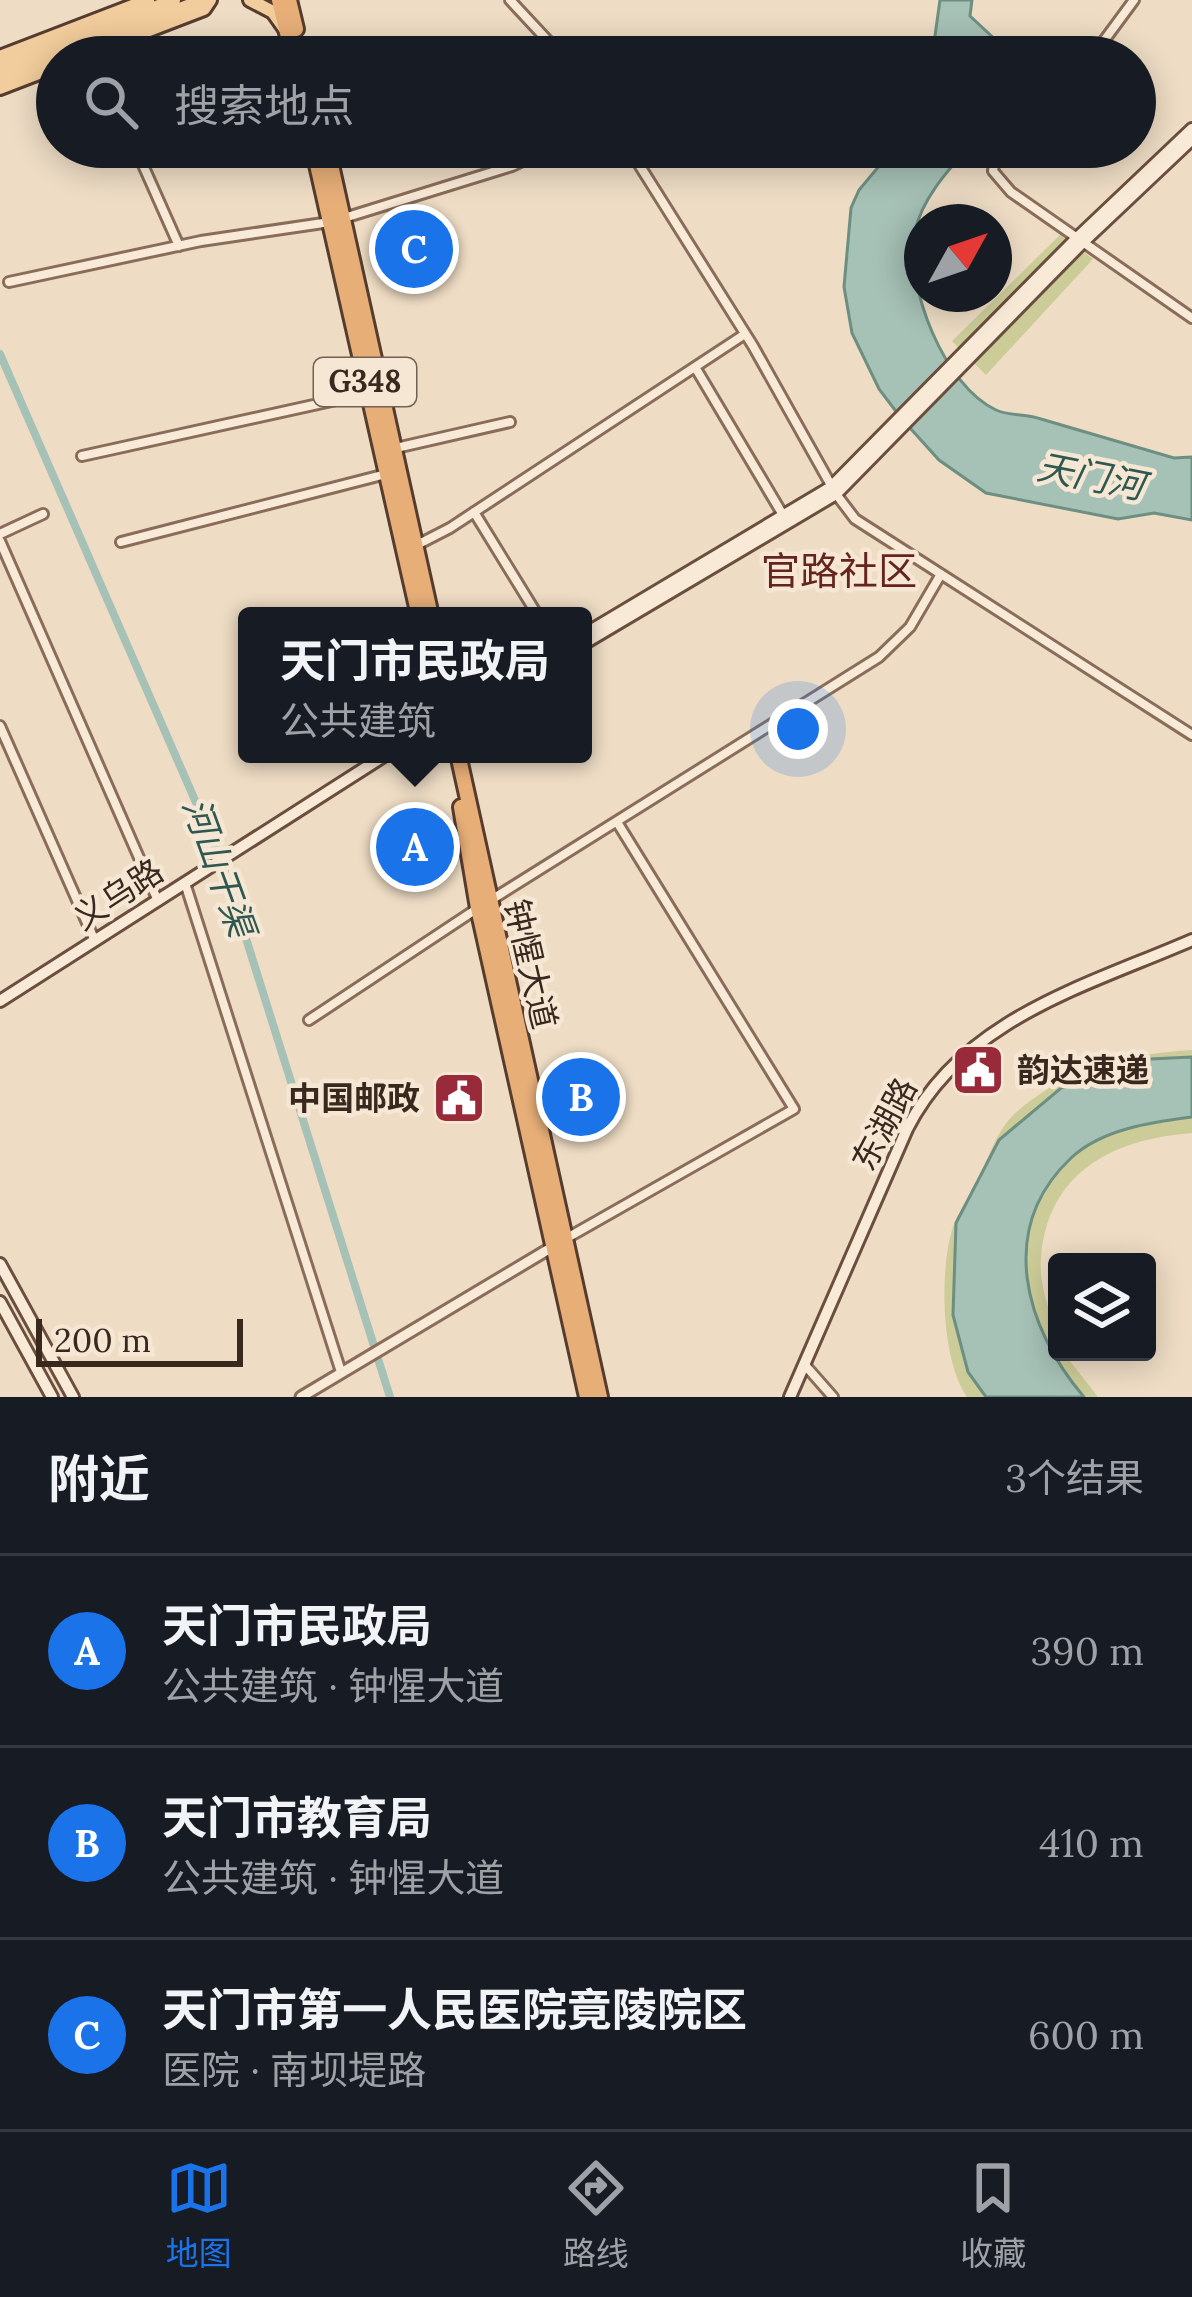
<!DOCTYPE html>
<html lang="zh">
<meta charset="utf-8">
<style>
body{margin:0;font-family:Lora,"Noto Sans SC",serif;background:#20242c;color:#f1f3f6}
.controls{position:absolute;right:36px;bottom:36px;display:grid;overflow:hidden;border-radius:12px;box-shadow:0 6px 30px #0003}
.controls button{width:108px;height:108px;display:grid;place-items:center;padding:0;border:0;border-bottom:3px solid #363941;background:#171b24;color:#f1f3f6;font:60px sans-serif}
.compass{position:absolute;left:904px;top:204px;width:108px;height:108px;border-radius:50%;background:#171b24;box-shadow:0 6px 30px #0003;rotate:50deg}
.scale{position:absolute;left:36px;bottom:30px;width:207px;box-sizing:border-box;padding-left:12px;border:6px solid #39281e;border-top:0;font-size:33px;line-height:42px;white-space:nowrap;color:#39281e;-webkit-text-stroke:9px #f5e7d4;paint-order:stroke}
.you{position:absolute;left:798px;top:729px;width:42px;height:42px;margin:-30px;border:9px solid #fff;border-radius:50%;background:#1a73e8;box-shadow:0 0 0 18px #1a73e833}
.badge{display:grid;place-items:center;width:78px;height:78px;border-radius:50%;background:#1a73e8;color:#fff;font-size:39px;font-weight:700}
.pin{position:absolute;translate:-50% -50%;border:6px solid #fff;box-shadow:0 3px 12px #0006}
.popup{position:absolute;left:238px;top:607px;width:354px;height:156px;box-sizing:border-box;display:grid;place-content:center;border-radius:12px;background:#171b24;filter:drop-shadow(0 3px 9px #0005);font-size:39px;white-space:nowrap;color:#9ea1a6}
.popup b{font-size:45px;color:#f1f3f6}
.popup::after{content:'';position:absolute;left:50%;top:100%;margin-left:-24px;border:24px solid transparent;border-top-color:#171b24}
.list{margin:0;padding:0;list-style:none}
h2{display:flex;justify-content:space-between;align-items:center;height:156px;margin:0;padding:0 48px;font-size:51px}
h2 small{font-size:39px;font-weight:400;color:#9ea1a6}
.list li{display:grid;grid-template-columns:78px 1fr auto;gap:36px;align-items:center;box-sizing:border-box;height:192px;padding:0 48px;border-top:3px solid #363941}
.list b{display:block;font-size:45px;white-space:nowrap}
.list p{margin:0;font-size:39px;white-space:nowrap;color:#9ea1a6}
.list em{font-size:39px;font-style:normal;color:#9ea1a6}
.icon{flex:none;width:66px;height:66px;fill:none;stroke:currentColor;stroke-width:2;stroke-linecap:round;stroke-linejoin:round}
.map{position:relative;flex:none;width:1192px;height:1397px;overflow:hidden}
.search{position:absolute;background:#171b24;box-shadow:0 6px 30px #0003;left:36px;right:36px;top:36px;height:132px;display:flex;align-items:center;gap:30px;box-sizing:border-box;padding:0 42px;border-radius:66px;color:#9ea1a6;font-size:45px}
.sheet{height:732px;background:#171b24}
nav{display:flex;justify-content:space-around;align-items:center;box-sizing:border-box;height:168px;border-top:3px solid #363941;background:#171b24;font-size:33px;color:#9ea1a6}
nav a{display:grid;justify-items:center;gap:6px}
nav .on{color:#1a73e8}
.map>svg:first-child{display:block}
.green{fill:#cccc98}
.water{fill:#a6c1b6;stroke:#6d8f82;stroke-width:3}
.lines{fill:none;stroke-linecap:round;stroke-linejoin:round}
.canal{stroke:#a6c1b6;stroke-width:8}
.minor-casing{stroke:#896d5a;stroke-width:14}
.tertiary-casing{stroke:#896d5a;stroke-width:15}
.secondary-casing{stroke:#6a4e3e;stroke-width:16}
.primary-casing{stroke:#563c2f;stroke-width:18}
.trunk-casing{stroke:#563c2f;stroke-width:20}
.minor{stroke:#f9ead7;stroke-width:8}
.tertiary{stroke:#f9ead7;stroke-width:9}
.secondary{stroke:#f9ead7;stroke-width:10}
.primary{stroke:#f1cc9c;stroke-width:12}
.trunk{stroke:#e7ae78;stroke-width:14}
.labels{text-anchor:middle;stroke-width:9;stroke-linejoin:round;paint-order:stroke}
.shield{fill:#f5e7d4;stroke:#716155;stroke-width:3}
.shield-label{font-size:30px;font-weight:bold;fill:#39281e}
.street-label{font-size:33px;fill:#39281e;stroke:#f5e7d4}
.poi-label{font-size:33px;font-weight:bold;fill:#39281e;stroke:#f5e7d4;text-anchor:start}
.water-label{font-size:36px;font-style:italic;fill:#2e5850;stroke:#f5e7d4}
.quarter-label{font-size:39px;fill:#65241e;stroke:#f5e7d4}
</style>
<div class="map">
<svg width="1192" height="1397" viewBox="0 0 1192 1397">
<rect width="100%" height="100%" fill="#eedcc4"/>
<path class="green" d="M1060,235L1093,259L986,375L952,341Z
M1192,1050V1133C1113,1139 1047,1172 1041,1259C1038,1292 1057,1321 1057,1352H1063L1098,1397H967C941,1359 939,1270 953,1227C959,1209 972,1195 979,1178C991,1152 997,1128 1021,1108C1071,1067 1129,1054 1192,1050Z"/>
<path class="water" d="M940,0H972L970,16L1014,57H932Z
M895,147H969C948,170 921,200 915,232C905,286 944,386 996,410C1009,416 1027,414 1041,419C1085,432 1130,445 1174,458L1192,457V520L1154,513L1118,519L986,493L939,460L901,418L879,389L852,333L844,287L851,208L859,190Z
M1192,1057V1117C1152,1122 1102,1129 1071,1158C996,1229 1025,1328 1084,1397H986L968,1372L953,1315L956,1223L999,1140L1061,1088L1150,1059Z"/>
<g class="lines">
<path class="canal" d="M0,354L222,862L390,1397"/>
<g class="minor-casing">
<path id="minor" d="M510,0L563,57
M1092,57L1134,0
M135,147L179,246
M628,147L753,346L836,494L855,519L1192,735
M1004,147L995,157L993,171L1011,192L1192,318
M344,218L512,166L553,147
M9,282L201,241L330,222
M695,367L783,515
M396,448L510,422
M82,456L368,393
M474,512L538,616
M0,534L43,514
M0,541L158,901
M121,542L386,474
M413,547L450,528L745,334
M0,726L95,941
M185,883L341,1372
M491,900L879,657L910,627L941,574
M309,1020L478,908
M567,1238L794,1109L617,822
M804,1364L833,1397"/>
</g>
<g class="tertiary-casing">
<path id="tertiary" d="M301,1397L554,1246"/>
</g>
<g class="secondary-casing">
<path id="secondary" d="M583,635L831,487L1075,240L1192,129
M583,644L836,494L1081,244L1192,139
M0,1001L387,754
M0,1264L73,1397
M0,1302L52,1397
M790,1397L907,1129C962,1019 1086,986 1192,940"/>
</g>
<g class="primary-casing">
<path id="primary" d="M250,0L273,12L285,29
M0,57L148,0
M79,57L204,9L210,0
M0,68L174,0
M0,79L203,0
M0,88L57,66"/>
</g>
<g class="trunk-casing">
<path id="trunk" d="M279,0L293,57
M289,0L296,29
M313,147L419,616
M327,147L431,616
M458,754L600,1397
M461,807L478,908L587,1397"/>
</g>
<use href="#minor" class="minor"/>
<use href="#tertiary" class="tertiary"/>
<use href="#secondary" class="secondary"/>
<use href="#primary" class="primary"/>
<use href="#trunk" class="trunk"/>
</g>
<defs>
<g id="civic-square" transform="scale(2.7)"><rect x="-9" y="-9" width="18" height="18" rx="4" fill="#982a39" stroke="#f5e7d4"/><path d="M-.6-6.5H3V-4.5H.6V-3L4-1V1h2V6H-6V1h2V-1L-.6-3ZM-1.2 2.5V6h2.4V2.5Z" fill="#fff"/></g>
</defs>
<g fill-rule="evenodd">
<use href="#civic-square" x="978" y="1070"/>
<use href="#civic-square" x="459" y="1098"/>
</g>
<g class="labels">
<rect class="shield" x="314" y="358" width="102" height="48" rx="9"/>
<g class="shield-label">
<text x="365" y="392">G348</text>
</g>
<g class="street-label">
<text transform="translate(118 894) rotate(-33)" y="12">义乌路</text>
<text transform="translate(531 964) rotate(77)" y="12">钟惺大道</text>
<text transform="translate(884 1124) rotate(-62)" y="12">东湖路</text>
</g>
<g class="poi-label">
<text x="1017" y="1082">韵达速递</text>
<text x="420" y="1110" text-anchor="end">中国邮政</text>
</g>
<g class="water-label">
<text transform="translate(1091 476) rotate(11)" y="13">天门河</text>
<text transform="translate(219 867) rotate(70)" y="13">河山干渠</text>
</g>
<g class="quarter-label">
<text x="839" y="585">官路社区</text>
</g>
</g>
</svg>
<div class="controls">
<button><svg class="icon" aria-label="layers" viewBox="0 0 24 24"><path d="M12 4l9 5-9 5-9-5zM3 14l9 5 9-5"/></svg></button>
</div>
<svg class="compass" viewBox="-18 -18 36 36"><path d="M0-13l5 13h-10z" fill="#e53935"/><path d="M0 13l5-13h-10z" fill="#9ea1a6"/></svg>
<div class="scale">200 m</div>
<div class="you"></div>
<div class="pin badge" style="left:415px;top:847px">A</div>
<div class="popup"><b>天门市民政局</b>公共建筑</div>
<div class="pin badge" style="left:581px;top:1097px">B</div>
<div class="pin badge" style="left:414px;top:249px">C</div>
<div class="search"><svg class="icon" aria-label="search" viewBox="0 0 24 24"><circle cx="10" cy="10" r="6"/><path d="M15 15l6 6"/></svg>搜索地点</div>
</div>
<section class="sheet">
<h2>附近<small>3个结果</small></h2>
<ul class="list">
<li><span class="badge">A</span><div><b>天门市民政局</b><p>公共建筑 · 钟惺大道</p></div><em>390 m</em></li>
<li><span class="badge">B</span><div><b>天门市教育局</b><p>公共建筑 · 钟惺大道</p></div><em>410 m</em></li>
<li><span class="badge">C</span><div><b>天门市第一人民医院竟陵院区</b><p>医院 · 南坝堤路</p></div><em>600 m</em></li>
</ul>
</section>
<nav>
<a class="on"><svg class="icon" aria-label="map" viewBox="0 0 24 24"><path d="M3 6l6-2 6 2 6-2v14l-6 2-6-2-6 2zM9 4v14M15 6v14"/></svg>地图</a>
<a><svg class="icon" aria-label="directions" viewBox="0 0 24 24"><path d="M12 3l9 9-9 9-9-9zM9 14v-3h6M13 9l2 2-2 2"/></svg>路线</a>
<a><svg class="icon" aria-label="saved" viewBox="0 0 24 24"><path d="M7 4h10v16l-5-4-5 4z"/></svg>收藏</a>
</nav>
